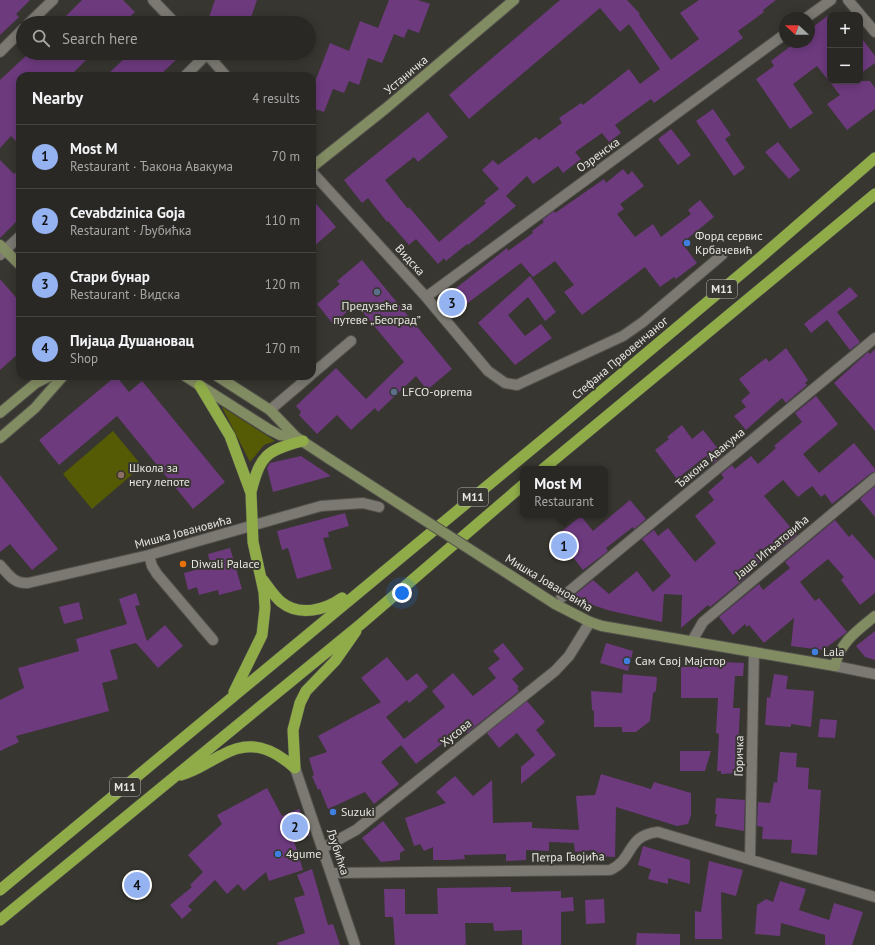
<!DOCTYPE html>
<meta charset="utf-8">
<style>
body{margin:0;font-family:"PT Sans",sans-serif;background:#32302c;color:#f1f3f6}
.controls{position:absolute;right:12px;top:12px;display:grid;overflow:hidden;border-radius:8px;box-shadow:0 2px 10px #0003}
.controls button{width:36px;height:36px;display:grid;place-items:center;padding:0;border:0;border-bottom:1px solid #464441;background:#2a2824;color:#f1f3f6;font:20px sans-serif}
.compass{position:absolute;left:779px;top:12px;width:36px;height:36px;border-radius:50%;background:#2a2824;box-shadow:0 2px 10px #0003;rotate:291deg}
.you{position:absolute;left:402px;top:593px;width:14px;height:14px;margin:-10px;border:3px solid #fff;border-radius:50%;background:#1a73e8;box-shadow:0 0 0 6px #1a73e833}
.badge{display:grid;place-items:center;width:26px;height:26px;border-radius:50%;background:#95b2f1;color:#111;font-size:13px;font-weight:700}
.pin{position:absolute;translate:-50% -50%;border:2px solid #fff;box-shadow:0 1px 4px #0006}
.popup{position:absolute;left:520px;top:466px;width:88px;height:52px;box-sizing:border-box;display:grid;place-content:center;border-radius:8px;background:#2a2824;filter:drop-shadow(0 1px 3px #0005);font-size:13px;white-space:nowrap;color:#a5a6a6}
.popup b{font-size:15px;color:#f1f3f6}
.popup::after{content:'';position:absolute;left:50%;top:100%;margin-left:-8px;border:8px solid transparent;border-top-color:#2a2824}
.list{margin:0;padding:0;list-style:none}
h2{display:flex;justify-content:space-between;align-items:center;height:52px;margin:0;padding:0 16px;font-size:17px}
h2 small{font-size:13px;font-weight:400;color:#a5a6a6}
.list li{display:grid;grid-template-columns:26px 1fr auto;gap:12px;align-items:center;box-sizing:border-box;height:64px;padding:0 16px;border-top:1px solid #464441}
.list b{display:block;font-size:15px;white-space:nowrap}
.list p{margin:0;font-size:13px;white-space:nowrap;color:#a5a6a6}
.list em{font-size:13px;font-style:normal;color:#a5a6a6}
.icon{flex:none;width:22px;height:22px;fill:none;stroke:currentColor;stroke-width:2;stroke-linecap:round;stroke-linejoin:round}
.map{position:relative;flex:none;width:875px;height:945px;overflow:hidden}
.search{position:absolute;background:#2a2824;box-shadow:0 2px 10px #0003;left:16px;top:16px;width:300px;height:44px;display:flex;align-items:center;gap:10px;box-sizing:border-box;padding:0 14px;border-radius:22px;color:#a5a6a6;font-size:15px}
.panel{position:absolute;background:#2a2824;box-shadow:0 2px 10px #0003;left:16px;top:72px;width:300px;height:308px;border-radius:12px}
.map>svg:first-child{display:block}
.green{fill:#555b04}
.building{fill:#6d3a7e}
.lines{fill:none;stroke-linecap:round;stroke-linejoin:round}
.minor-casing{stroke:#53524c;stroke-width:12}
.tertiary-casing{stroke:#53524c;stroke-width:12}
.secondary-casing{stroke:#53524c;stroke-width:12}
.trunk-casing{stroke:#53524c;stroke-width:12}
.minor{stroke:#7b7972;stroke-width:10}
.tertiary{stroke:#7b7972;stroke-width:10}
.secondary{stroke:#828c62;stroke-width:10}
.trunk{stroke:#8fac48;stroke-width:11}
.secondary-bridge-casing{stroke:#53524c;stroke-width:12;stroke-linecap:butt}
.secondary-bridge{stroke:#828c62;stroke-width:10}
.shop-dot{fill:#3f7fe0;stroke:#383630;stroke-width:1.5}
.service-dot{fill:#5c6f8a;stroke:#383630;stroke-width:1.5}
.education-dot{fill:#8d6e63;stroke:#383630;stroke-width:1.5}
.food-dot{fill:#e8710a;stroke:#383630;stroke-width:1.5}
.labels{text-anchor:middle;stroke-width:4;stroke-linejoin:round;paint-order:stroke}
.shield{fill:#383630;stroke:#b3b2ad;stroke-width:1}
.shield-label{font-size:11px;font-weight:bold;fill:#e8e7e2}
.street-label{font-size:12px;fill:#e8e7e2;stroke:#383630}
.poi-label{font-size:12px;fill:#e8e7e2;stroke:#383630;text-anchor:start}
</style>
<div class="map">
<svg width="875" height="945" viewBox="0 0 875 945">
<rect width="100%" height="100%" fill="#383630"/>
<path class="green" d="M222,407L275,441L264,445L250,462Z
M113,431L142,466L92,509L63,474Z"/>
<path class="building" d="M0,0H30L16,14L19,17L0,35Z
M82,0H123L135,12L123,23H59Z
M215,0H257L249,23H216L208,20Z
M389,0H418L430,4L419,33L408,29L404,38L394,34L382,63L368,58L359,85L349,81L344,93L333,89L324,112L312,108V81L315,82L330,43L349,51L360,21L378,28Z
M560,0H627L640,14L639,15L671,60L699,39L680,13L699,0H776L763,10L764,12L738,31L743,38L654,103L651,99L615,125L621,133L609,142L602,133L575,152L581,159L563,173L558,166L533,184L527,176L506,196L516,206L468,245L467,244L446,261L444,258L438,264L416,239L409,245L388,221L387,222L368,198L362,203L344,180L428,112L448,137L418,162L414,157L385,180L408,209L409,207L439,242L486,203L484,201L499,189L500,190L482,170L493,160L498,165L536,137L539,140L562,123L559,118L581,103L583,105L629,69L640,84L660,69L629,24L620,32L600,8L469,119L449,95Z
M830,14V81H870L875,88V109L847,130L827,104L840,95L817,66L793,84L813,113L790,129L756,79L774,66L771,61L796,42H809V30Z
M860,36L875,56V63L860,74Z
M29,53H93L70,76H20V145L11,136L0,148V80Z
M130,53H183L159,76H106Z
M713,109L731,135L725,139L745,168L734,176L696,121Z
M671,129L691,155L678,165L658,139Z
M778,142L800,170L789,179L765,152Z
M0,160L14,174L20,168V218L0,238Z
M623,169L628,175L632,171L644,186L620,204L624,209L617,214L635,237L653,224L661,237L691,214L688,210L700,200L714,217L682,243L697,263L676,279L674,277L660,287L645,267L582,315L564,292L574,285L555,261L533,277L521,263L457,311L446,296L507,248L508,251L533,233L532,231L544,222L542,220L554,211L555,213L604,179L606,183Z
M312,199L336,227L312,248Z
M362,260L452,369L427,390L416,376L378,412L375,408L351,430L337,415L317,434L299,415L301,412L296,406L336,368L366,399L404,362L356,304L333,324L317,304L340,284L337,281Z
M530,276L556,312L545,321L528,297L508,315L525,336L541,324L552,338L515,365L478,323Z
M0,279L20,302V352L0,370Z
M850,287L858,296L837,312L860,342L850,350L827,320L811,333L804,324Z
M786,348L808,380L805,383L807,385L786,403L782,398L746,430L734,416L746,407L741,401L750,393L739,379L766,358L769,362Z
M875,349V431L834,383L868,352L870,354Z
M116,376L129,392L142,381L225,482L193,509L117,416L59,465L39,440Z
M816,396L838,424L803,454L819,473L854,443L875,469V472L871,473L832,504L825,494L821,497L812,486L798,497L783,480L764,496L797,535L776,552L774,550L749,572L750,574L710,607L708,605L681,628L682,595L664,594L662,622L611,611L571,598L593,580L609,594L637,571L653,592L671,576L642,539L654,530L658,536L668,528L695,562L716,543L695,516L714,500L708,492L724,478L721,474L732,465L735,469L751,456L758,464L776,448L774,446L802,422L795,413Z
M682,425L692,439L703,430L723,455L713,464L706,456L677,479L655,450L669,439L667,437Z
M301,456L331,476L273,492L267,468L270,463Z
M0,475L58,549L32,570L10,544L0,552Z
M875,486V517L860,499Z
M630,500L646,519L634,529L633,527L606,548L608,551L583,570L556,536L581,516L593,531Z
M345,513L349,526L328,532L329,537L323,538L332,569L297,579L288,548L282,550L277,531Z
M835,520L849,537L852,534L875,560V593L860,605L841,580L844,577L828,559L800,582L815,601L819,598L847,632L823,650L791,646L794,618L764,643L749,625L747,627L745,624L733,635L719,617L759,584L763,590L790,568L785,562Z
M230,548L242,589L219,595L218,590L199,595L197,587L188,590L184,573L211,566L208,554Z
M136,593L140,605L135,606L147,641L165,625L183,646L158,668L136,643L110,650L118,679L102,683L109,711L16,736L19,742L0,751V700L24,688L18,668L79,651L76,639L127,624L119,599Z
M79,602L83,619L64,624L59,607Z
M875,631V660L865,657L856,646Z
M503,643L524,669L512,679L519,687L517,688L519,691L467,733L462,728L416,764L401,745L381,762L399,784L374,804L365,792L328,809L320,789L318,790L312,776L314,775L309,758L327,752L318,736L381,702L361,678L387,657L407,681L417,673L428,687L409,703L407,700L386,717L404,739L445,707L432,691L453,673L473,696L496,678L488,668L500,659L493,651Z
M606,643L633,651L628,671L600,663Z
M723,662L744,663L743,676H735L733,708H740L738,751H741V773L721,774V771H717L719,734L716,733L718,698H681V667L722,666Z
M623,674L657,677L656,691L653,693L650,721L636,732H622V727H594V711L592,710L591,691L622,693Z
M774,674L788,676L786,689L814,691L811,727L791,724V727L765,725L767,697L770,698Z
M527,701L545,722L536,730L556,755L521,784V767L535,755L517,733L499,748L487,733Z
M820,719L837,720L835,738L818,737Z
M680,751H711L705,771H680Z
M780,752L797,753L796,767L809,768L808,789L821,790L817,855L791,853L792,840L762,839L763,827L757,826L758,802L770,803L774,782L777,783Z
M601,774L651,789L654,782L691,793V815L688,824L677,826L616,807L615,857L593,856V850L575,852L574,843L549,842V851L526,850V860L506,861V854L464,855L465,859L450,860H433V847L424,851L420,844L414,846L405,818L446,803L436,792L455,776L473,796L492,780L493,823L532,822V828L579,830L576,796L595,795Z
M267,788L282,816L299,809L310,835L294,841L303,870L269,881L266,872L244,891L238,884L227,894L215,880L188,906L192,910L182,919L170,905L192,887L190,885L203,872L188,855L222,824L217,815Z
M716,798L745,800L744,831L715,826L717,814H715Z
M383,821L405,850L400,853V860L381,862L362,838Z
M643,846L690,860V884L668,878V884L648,879L651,869L638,865Z
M709,861L743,870L736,896L721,892L722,939H695V911L701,912Z
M312,869L328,925L333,924L340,945H278L277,943L305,933L294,898L305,895L297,875Z
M780,881L806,889L799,910L829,920L834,903L863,912L852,945H825V935L781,923L780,936L755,934L757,905L766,899L773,902Z
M511,887V892L561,891V898L573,897L574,911L561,912V945H522V930L494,931L493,923H465L466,945H395L393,917H385L384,889H405V914H438L437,888Z
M604,899L605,923L586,924L585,900Z
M637,933L680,934V945H636Z"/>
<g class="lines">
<g class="minor-casing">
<path id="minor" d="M153,0L175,23
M848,0L875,32
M806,18L831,0
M29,23L53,0
M0,52L23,29
M206,53L226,76
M185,76L207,54
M312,172L426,297L488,371L505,383L517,385L623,336L643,322L722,255
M0,255L20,236
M426,297L785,34
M312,374L351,341
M270,410L310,376
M149,555L152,566L157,574L213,640
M0,565C9,575 14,584 28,583L149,555L321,506L363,503L379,507
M561,598L875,338
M692,641L703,622L875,478
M835,666L875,674
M750,859L754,652
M332,873L610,870C634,860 626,835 658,832L875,897"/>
</g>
<g class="tertiary-casing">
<path id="tertiary" d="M295,768L355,945
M323,848L356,830L555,671L569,656L590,622"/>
</g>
<g class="secondary-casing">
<path id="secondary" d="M312,167L385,109L514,0
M0,245L20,265
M185,376L270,430L280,435L296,437
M217,376L270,410L296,437L331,460
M0,413L36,383L50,376
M0,438L35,408L63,376
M555,604L590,622L602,626L835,666C840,642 857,631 875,616"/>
</g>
<g class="trunk-casing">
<path id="trunk" d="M200,386L230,436L251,493L253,542L264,592L265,608L262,635L234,692
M543,469L875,194
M251,492C260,456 266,450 303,441
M263,580C269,588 274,596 281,602C300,617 325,610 342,598
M295,768L293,730L300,703L306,691L335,661L356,631
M181,775C196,771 208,762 222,755C251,739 272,748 295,768
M0,890L568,419L761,257L875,158
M0,920L361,624L523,485"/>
</g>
<use href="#minor" class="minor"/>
<use href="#tertiary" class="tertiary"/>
<use href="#secondary" class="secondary"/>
<use href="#trunk" class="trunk"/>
<g class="secondary-bridge-casing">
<path id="secondary-bridge" d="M331,460L555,604"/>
</g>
<use href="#secondary-bridge" class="secondary-bridge"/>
</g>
<g class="shop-dot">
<circle cx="687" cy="243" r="4"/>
<circle cx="815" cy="652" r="4"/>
<circle cx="627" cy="661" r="4"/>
<circle cx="333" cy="812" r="4"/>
<circle cx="278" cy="854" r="4"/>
</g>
<g class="service-dot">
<circle cx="377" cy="292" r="4"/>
<circle cx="394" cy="392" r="4"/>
</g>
<circle class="education-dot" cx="121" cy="475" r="4"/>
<circle class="food-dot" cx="183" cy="564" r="4"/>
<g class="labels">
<g class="shield">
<rect x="707" y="280" width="30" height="18" rx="3"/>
<rect x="458" y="488" width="30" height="18" rx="3"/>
<rect x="110" y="778" width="30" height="18" rx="3"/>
</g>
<g class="shield-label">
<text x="722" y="293">M11</text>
<text x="473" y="501">M11</text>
<text x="125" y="791">M11</text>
</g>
<g class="street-label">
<text transform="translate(406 75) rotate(-40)" y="4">Устаничка</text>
<text transform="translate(598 155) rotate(-36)" y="4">Озренска</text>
<text transform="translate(410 260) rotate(48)" y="4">Видска</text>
<text transform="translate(620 358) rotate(-40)" y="4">Стефана Првовенчаног</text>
<text transform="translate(710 458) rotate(-40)" y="4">Ђакона Авакума</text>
<text transform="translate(183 532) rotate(-15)" y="4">Мишка Јовановића</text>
<text transform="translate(772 547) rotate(-40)" y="4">Јаше Игњатовића</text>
<text transform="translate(549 583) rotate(31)" y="4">Мишка Јовановића</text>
<text transform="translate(456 733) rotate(-39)" y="4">Хусова</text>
<text transform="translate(739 756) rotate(-89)" y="4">Горичка</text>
<text transform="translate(338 852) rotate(72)" y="4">Љубићка</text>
<text transform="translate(568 857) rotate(-1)" y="4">Петра Гвојића</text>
</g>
<g class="poi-label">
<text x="695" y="240">Форд сервис<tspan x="695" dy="14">Крбачевић</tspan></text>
<text x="377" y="310" text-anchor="middle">Предузеће за<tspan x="377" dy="14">путеве „Београд”</tspan></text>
<text x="402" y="396">LFCO-oprema</text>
<text x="129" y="472">Школа за<tspan x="129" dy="14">негу лепоте</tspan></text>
<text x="191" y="568">Diwali Palace</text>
<text x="823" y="656">Lala</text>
<text x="635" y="665">Сам Свој Мајстор</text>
<text x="341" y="816">Suzuki</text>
<text x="286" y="858">4gume</text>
</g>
</g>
</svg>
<div class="controls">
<button>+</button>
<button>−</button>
</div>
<svg class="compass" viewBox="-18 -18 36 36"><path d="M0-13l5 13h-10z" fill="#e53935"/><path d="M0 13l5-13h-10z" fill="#a5a6a6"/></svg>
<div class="you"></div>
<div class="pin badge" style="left:564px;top:546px">1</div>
<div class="popup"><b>Most M</b>Restaurant</div>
<div class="pin badge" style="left:295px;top:827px">2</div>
<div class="pin badge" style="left:452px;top:303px">3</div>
<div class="pin badge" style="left:137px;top:885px">4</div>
<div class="search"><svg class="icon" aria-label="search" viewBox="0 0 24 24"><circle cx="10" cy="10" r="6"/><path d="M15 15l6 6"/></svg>Search here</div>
<section class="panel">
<h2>Nearby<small>4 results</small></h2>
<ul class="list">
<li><span class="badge">1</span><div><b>Most M</b><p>Restaurant · Ђакона Авакума</p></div><em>70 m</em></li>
<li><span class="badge">2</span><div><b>Cevabdzinica Goja</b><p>Restaurant · Љубићка</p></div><em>110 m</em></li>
<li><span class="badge">3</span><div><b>Стари бунар</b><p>Restaurant · Видска</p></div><em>120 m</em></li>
<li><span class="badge">4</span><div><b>Пијаца Душановац</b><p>Shop</p></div><em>170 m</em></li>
</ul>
</section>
</div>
